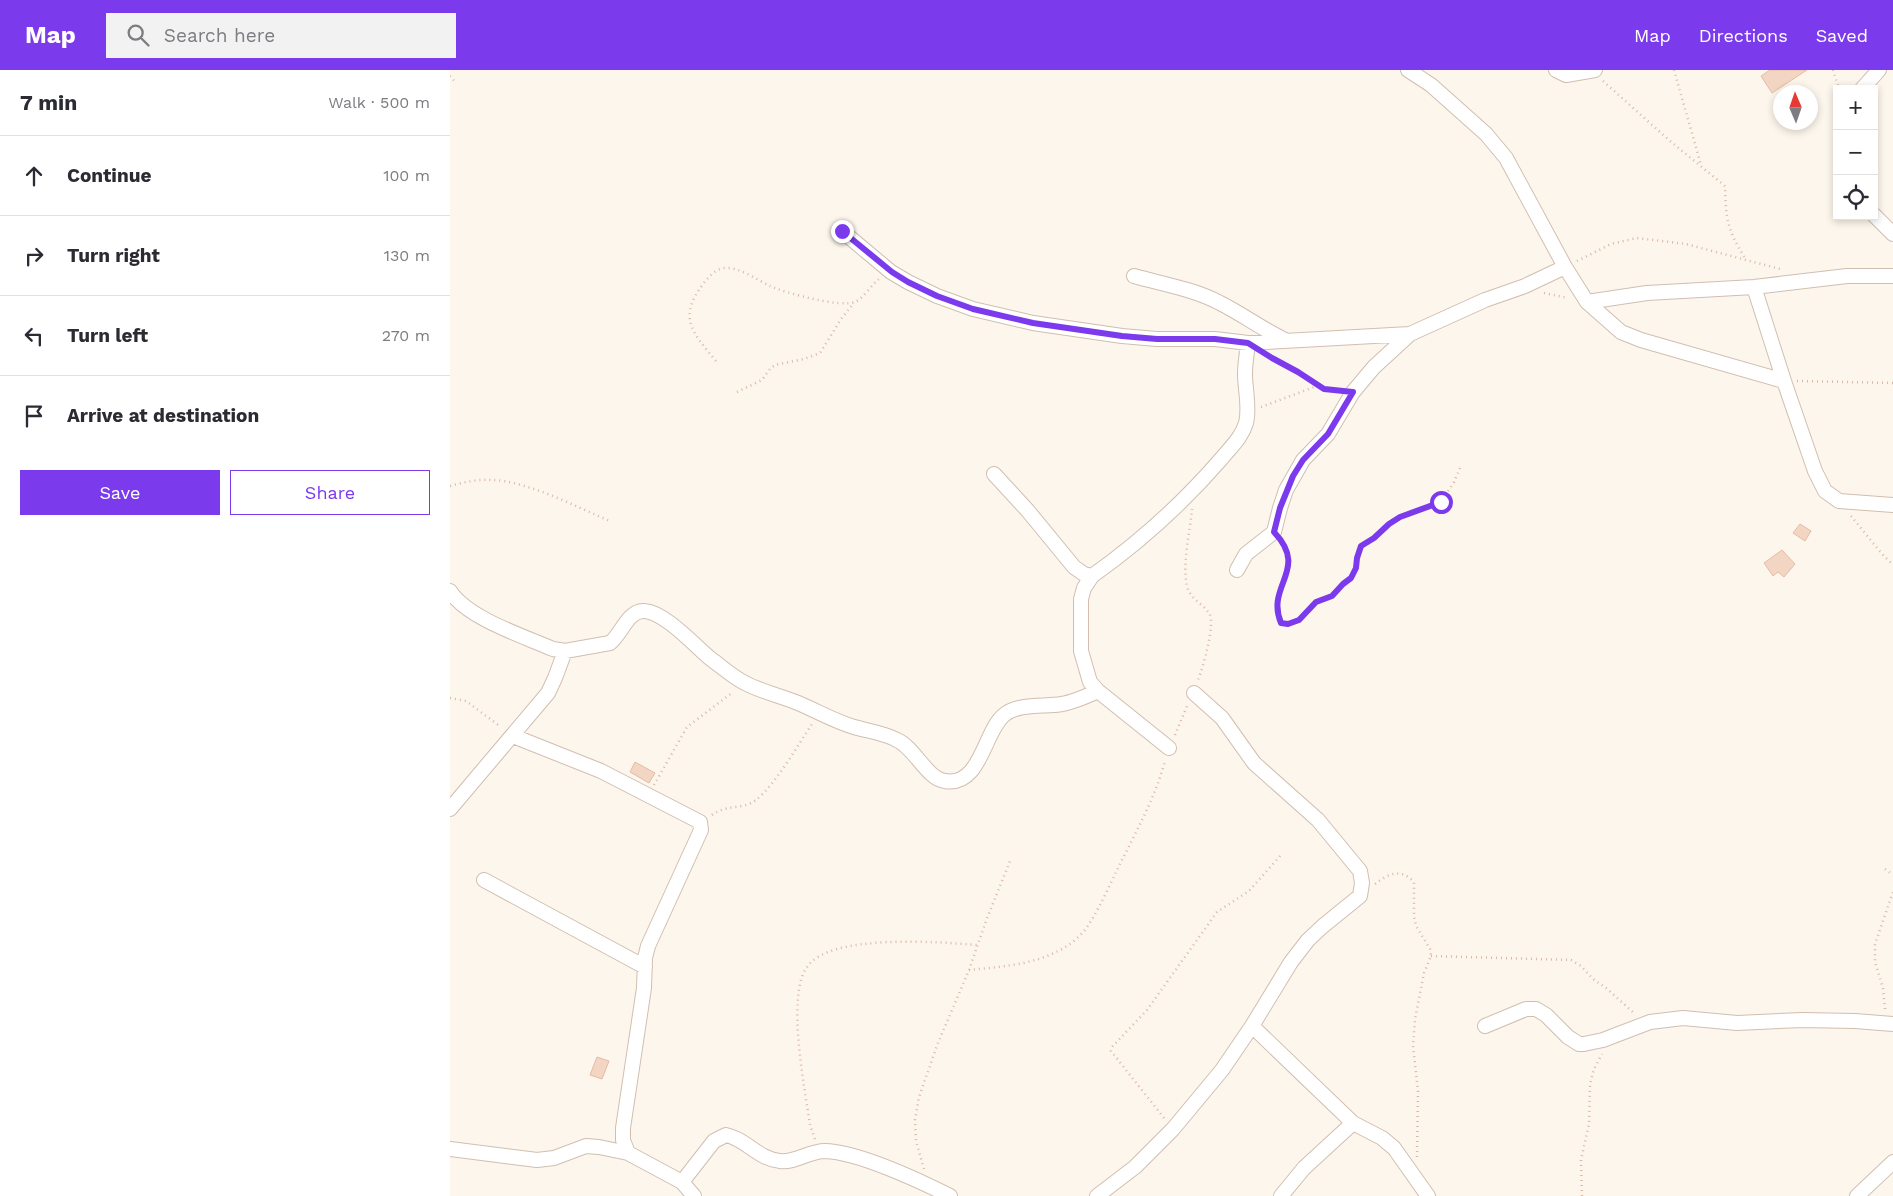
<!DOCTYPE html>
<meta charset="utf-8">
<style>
body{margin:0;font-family:"Work Sans",sans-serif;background:#f2f2f3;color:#2b2b33}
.controls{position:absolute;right:15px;top:15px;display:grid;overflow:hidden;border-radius:0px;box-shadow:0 2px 8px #0003}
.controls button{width:45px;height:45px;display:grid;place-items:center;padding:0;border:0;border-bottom:1px solid #e1e1e2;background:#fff;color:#2b2b33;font:25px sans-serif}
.compass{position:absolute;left:1323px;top:15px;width:45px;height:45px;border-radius:50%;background:#fff;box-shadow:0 2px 8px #0003;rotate:358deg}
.stop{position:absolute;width:15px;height:15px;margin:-11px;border:4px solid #7c3aed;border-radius:50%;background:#fff}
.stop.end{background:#7c3aed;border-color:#fff;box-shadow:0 1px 5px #0008}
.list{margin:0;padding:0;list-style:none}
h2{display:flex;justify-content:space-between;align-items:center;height:65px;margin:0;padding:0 20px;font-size:21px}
h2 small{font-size:16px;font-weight:400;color:#7c7c81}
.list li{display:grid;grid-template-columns:32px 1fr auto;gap:15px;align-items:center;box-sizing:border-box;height:80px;padding:0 20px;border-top:1px solid #e1e1e2}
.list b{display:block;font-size:19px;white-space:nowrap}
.list em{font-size:16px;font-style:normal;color:#7c7c81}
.actions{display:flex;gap:10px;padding:15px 20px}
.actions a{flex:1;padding:11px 0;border:1px solid #7c3aed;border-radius:0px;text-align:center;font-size:18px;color:#7c3aed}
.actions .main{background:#7c3aed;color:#fff}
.icon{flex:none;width:28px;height:28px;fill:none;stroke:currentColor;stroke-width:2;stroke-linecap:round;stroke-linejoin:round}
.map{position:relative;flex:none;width:1443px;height:1126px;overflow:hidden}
header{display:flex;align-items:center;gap:30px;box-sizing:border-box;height:70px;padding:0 25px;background:#7c3aed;color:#fff}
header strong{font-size:24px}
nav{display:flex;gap:28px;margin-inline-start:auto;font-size:18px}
.search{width:350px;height:45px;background:#f2f2f3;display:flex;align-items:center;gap:12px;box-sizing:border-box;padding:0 18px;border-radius:0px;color:#7c7c81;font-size:19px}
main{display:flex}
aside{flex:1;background:#fff}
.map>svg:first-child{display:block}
.building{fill:#f3d5c3;stroke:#e6bba3}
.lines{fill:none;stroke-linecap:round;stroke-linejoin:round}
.minor-casing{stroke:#d1beb0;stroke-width:16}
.path{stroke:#d9b8a5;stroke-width:2.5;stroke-dasharray:1 4;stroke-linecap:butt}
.minor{stroke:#fff;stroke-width:14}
.route{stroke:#7c3aed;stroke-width:6}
</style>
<header>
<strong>Map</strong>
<div class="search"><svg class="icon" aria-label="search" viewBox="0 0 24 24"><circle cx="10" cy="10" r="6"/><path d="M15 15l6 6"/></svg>Search here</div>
<nav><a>Map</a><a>Directions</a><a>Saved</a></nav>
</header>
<main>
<aside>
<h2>7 min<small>Walk · 500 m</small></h2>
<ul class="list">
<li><svg class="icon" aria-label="ahead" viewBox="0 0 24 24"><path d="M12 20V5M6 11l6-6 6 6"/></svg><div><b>Continue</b></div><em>100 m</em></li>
<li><svg class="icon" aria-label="right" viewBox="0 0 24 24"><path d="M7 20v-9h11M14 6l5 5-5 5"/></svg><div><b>Turn right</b></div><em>130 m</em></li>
<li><svg class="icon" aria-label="left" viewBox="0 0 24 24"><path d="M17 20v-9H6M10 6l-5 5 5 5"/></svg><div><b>Turn left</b></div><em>270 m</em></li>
<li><svg class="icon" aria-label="arrive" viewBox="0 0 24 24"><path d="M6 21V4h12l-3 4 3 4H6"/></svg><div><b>Arrive at destination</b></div></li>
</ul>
<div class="actions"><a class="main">Save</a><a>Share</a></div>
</aside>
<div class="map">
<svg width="1443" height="1126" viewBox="0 0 1443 1126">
<rect width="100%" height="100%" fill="#fdf6ec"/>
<path class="building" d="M1320,0H1357L1322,23L1311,6Z
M1350,454L1361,461L1355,471L1343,463Z
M1332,480L1345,494L1334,507L1328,502L1323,506L1314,493Z
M185,692L205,703L199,713L180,702Z
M147,987L159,991L152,1009L140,1005Z"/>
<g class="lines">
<g class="minor-casing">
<path id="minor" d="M958,0L981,15L1036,64L1056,88L1115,197L1137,232L1171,262L1191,270L1334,311
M1106,0L1116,5L1145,0
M1412,19L1429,0
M1424,145L1443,164
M392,161L441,202L458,212L487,226L523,239L583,253L672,266L707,269H765L798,273L960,264L1035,230L1075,216L1115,197
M684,206C712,214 744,219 770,233C792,244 812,259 835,270
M1304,217L1334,311L1365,401L1375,421L1389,431L1443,435
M1137,232L1197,223L1304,217L1397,206H1443
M544,404L578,441L624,497L634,504L642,506C690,472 734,432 772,388C781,377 792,367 796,353C800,338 795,319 795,304C795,293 797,283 798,273
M787,500L796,484L824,462L830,438L836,420L853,390L878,364L903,322L924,297L960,264
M642,506L634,518L631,529V581L640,612L648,621L719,678
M0,521C17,548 73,566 103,579L115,581L160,573C171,565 178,540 194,541C215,542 245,576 261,589C272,597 283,607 295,613C312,622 331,626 348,633C367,641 384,651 404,657C418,661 434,663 447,670C465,678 477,709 495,711C531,717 534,661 554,645C568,633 595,637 612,634C624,632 637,626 648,621
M63,666L151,701L250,752L251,760L198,876L195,888L194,918L173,1058V1070L178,1083
M0,739L98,623L105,608L115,581
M34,810L195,897
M802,956L903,1053L932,1068L944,1078L978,1126
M1035,956L1076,939H1086L1096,945L1118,967L1129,974H1134L1153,970L1200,952L1233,948L1287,953L1352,950L1405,951L1443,954
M0,1079L87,1090L104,1088L136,1076L149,1077L178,1083L232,1112L244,1126
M232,1112L264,1071L276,1065C296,1069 308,1089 330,1091C345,1093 359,1081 375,1081C408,1082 470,1111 500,1126
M647,1126L685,1097L723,1059L772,1000L802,956L841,892L858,870L873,856L910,826L912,813L910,801L868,750L804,693L772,648L744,623
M831,1126L854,1098L903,1053
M1407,1126L1443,1092"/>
</g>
<path class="path" d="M1224,0L1251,95
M1383,0L1389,19
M0,6L6,13
M1153,11L1220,71L1275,116C1276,150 1277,159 1295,188
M1127,191L1161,174L1187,168L1236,174L1330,199
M1094,223L1118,228
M817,285L848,302L874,319L889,322
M266,291C242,262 227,247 254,213C259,206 267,198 275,198C290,197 307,210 320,216C335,223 391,238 405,232C413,229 422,214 429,209
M1347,311L1443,313
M287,322L312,310L320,299L325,295L354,289L370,283L391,249L404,233
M811,337L867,316
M0,416C14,412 28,409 42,410C78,411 126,437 160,451
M742,439C740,462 732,494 737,516C740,529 752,533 759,543C766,553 753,597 748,610
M1401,446L1432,484L1443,495
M833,473C852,503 817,520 831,553L838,554L849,550L866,532L882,527L893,514L901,508L906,498L907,488L911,476L925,468L939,454L950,447L991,432L1004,412L1011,396
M0,628L16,631L51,657
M725,665L737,636
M204,715L237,657L283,622
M262,745C276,734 293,740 306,730C325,715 348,675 362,654
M1435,799L1443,805
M925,814C940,803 950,798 964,812V846L966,856L980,879L981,886L974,903L965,949L963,976L968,1021L967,1087
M981,886L1121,890L1131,896L1143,909L1156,918L1185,944
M519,900C548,897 582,895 608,881C619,876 630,867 637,857C650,838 659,816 669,796C686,762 705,728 715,691
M1435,939L1433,918L1425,892V874L1443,822
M714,1048L661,981L662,977L697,940L767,842L799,821L831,785
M365,1069L360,1055C355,1019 336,926 357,897C380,863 489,872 527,875
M474,1099L466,1071L465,1050L469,1027L488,973L519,900L536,851L560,791
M1132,1126L1131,1090L1139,1054L1140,1014L1144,999L1152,984"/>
<use href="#minor" class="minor"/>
</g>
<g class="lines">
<path class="route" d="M392,161L442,202L458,212L487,226L523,239L583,253L672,266L707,269H765L798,273L822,288L848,302L874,319L903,322L878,364L853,390L843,406L830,438L824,462C860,500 815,515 831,553L838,554L849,550L866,532L882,526L893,514L901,508L906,498L907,488L911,476L924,468L939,454L950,447L991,432"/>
</g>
</svg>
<div class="controls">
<button>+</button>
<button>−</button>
<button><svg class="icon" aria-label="locate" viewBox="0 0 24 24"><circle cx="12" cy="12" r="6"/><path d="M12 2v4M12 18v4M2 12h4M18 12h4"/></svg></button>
</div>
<svg class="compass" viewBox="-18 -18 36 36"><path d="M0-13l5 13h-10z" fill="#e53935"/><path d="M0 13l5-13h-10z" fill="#7c7c81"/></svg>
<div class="stop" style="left:991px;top:432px"></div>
<div class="stop end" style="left:392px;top:161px"></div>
</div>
</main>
